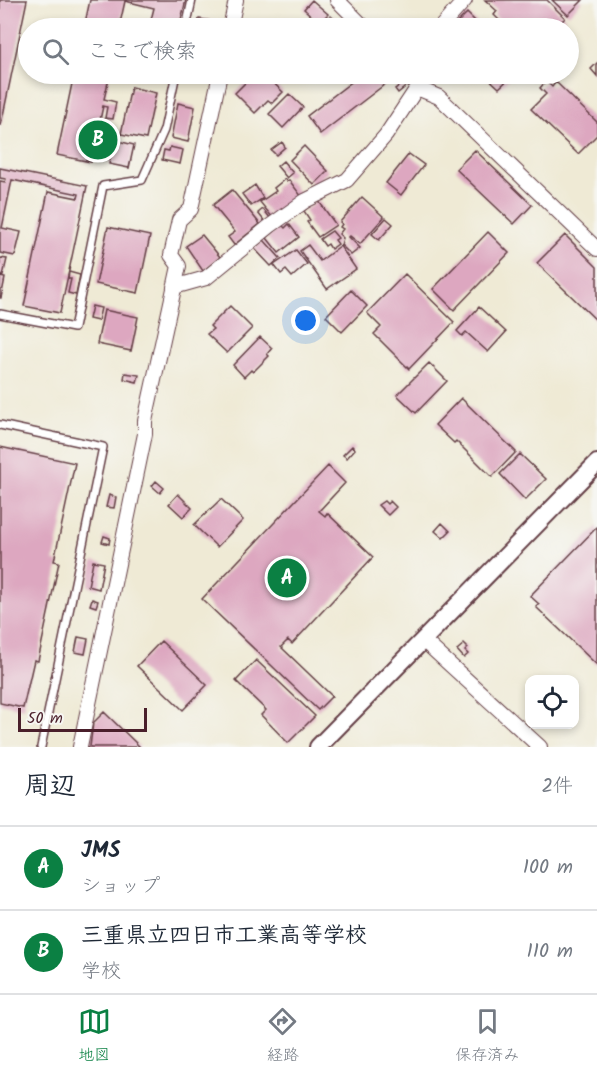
<!DOCTYPE html>
<html lang="ja">
<meta charset="utf-8">
<style>
body{margin:0;font-family:Kalam,"Klee One",sans-serif;background:#f6f6f7;color:#1f2937}
.controls{position:absolute;right:18px;bottom:18px;display:grid;overflow:hidden;border-radius:12px;box-shadow:0 3px 9px #0003}
.controls button{width:54px;height:54px;display:grid;place-items:center;padding:0;border:0;border-bottom:2px solid #e0e1e3;background:#fff;color:#1f2937;font:30px sans-serif}
.scale{position:absolute;left:18px;bottom:15px;width:129px;box-sizing:border-box;padding-left:6px;border:3px solid #4a1f2b;border-top:0;font-size:16px;line-height:21px;white-space:nowrap;color:#4a1f2b;-webkit-text-stroke:4px #f6f6f2;paint-order:stroke}
.you{position:absolute;left:306px;top:321px;width:21px;height:21px;margin:-15px;border:4px solid #fff;border-radius:50%;background:#1a73e8;box-shadow:0 0 0 9px #1a73e833}
.badge{display:grid;place-items:center;width:39px;height:39px;border-radius:50%;background:#0b8043;color:#fff;font-size:20px;font-weight:700}
.pin{position:absolute;translate:-50% -50%;border:3px solid #fff;box-shadow:0 2px 6px #0006}
.list{margin:0;padding:0;list-style:none}
h2{display:flex;justify-content:space-between;align-items:center;height:78px;margin:0;padding:0 24px;font-size:26px}
h2 small{font-size:20px;font-weight:400;color:#747a83}
.list li{display:grid;grid-template-columns:39px 1fr auto;gap:18px;align-items:center;box-sizing:border-box;height:84px;padding:0 24px;border-top:2px solid #e0e1e3}
.list b{display:block;font-size:22px;white-space:nowrap}
.list p{margin:0;font-size:20px;white-space:nowrap;color:#747a83}
.list em{font-size:20px;font-style:normal;color:#747a83}
.icon{flex:none;width:33px;height:33px;fill:none;stroke:currentColor;stroke-width:2;stroke-linecap:round;stroke-linejoin:round}
.map{position:relative;flex:none;width:597px;height:747px;overflow:hidden}
.search{position:absolute;background:#fff;box-shadow:0 3px 9px #0003;left:18px;right:18px;top:18px;height:66px;display:flex;align-items:center;gap:15px;box-sizing:border-box;padding:0 21px;border-radius:33px;color:#747a83;font-size:22px}
.sheet{height:246px;background:#fff}
nav{display:flex;justify-content:space-around;align-items:center;box-sizing:border-box;height:84px;border-top:2px solid #e0e1e3;background:#fff;font-size:16px;color:#747a83}
nav a{display:grid;justify-items:center;gap:3px}
nav .on{color:#0b8043}
.map>svg:first-child{display:block}
.building{fill:#dda7c0}
.lines{fill:none;stroke-linecap:round;stroke-linejoin:round}
.service-casing{stroke:#633d44;stroke-width:10}
.minor-casing{stroke:#633d44;stroke-width:16}
.tertiary-casing{stroke:#633d44;stroke-width:20}
.service{stroke:#fff;stroke-width:7}
.minor{stroke:#fff;stroke-width:14}
.tertiary{stroke:#fff;stroke-width:16}
</style>
<div class="map">
<svg width="597" height="747" viewBox="0 0 597 747">
<rect width="100%" height="100%" fill="#f6f6f2"/>
<filter id="ink" filterUnits="userSpaceOnUse"><feTurbulence type="fractalNoise" baseFrequency=".0167" numOctaves="2"/><feDisplacementMap in="SourceGraphic" scale="12" xChannelSelector="R" yChannelSelector="G"/><feConvolveMatrix kernelMatrix="1 2 1 2 8 2 1 2 1" color-interpolation-filters="sRGB"/></filter>
<filter id="wash" filterUnits="userSpaceOnUse"><feTurbulence type="fractalNoise" baseFrequency=".008" numOctaves="4" result="noise"/><feDisplacementMap in="SourceGraphic" scale="24" xChannelSelector="R" yChannelSelector="G"/><feGaussianBlur stdDeviation="1.35" result="paint"/><feColorMatrix in="noise" values="0 0 0 0 0 0 0 0 0 0 0 0 0 0 0 0 0 1.4 0 .05"/><feComposite in="paint" operator="in"/></filter>
<g filter="url(#wash)">
<rect width="100%" height="100%" fill="#efead5"/>
<g id="blocks">
<path class="building" d="M0,0H27L1,125H0Z
M90,0H186L179,28H149L154,8L125,1L119,28H84Z
M312,0L328,14L319,23L304,9Z
M485,0H547L565,18L555,28H516L511,24L507,28L494,15L497,11Z
M552,0H583L568,15Z
M467,13L482,28H452Z
M331,16L337,22L331,28H325L321,25Z
M199,19L213,21L211,28H197Z
M597,63V76L591,69Z
M74,74H110L104,99L116,102L113,119L105,118L107,107L103,106L91,162L57,155Z
M254,74H264L283,92L272,103L268,100L255,113L235,93Z
M362,74L397,75L320,134L307,116Z
M484,74H514L499,88Z
M406,81L409,84L398,93L395,89Z
M546,81L552,87L556,82L597,122V135L578,154L531,109L546,94L540,88Z
M131,87L156,93L146,139L121,134Z
M289,94L303,107L283,128L269,114Z
M178,103L195,107L188,142L171,138Z
M114,140L134,145L129,168L109,164Z
M282,142L285,147L276,155L271,150Z
M304,146L328,171L314,185L290,160Z
M170,147L183,150L180,164L162,160L164,150L169,151Z
M475,150L532,205L514,224L456,169Z
M409,154L424,165L401,195L386,183Z
M283,161L293,173L287,178L277,166Z
M0,168L87,186L60,313L24,306L48,192L78,198L79,194L12,180L2,228L21,232L15,256L0,253V181L5,182L6,179L0,178Z
M285,179L287,181L289,180L302,197L273,218L260,202L276,191L274,188Z
M255,185L263,198L251,206L242,194Z
M232,190L260,224L234,245L228,237L235,232L213,205Z
M362,197L384,217L360,244L350,236L349,237L360,248L351,255L341,245L343,238L339,234L343,229L340,227L342,224L340,222Z
M318,200L336,225L318,237L307,222L310,220L304,211Z
M263,209L271,219L266,223L258,213Z
M386,218L393,224L379,240L372,234Z
M289,224L299,237L279,253L267,238L282,225L285,228Z
M108,227L150,236L138,293L96,284Z
M332,231L338,238L335,240L338,244L331,249L328,244L325,246L320,239Z
M488,232L509,253L454,310L433,289Z
M202,235L220,257L203,271L186,246Z
M565,235L597,267V321L537,263Z
M264,240L280,258L271,266L254,248Z
M308,245L320,261L340,246L356,269L327,289L300,251Z
M296,250L307,264L292,277L286,270L281,274L274,265Z
M0,258L7,259L3,276H0Z
M69,272L80,275L76,295L68,293L71,279H68Z
M405,274L454,322L409,369L374,334L381,327L367,313Z
M0,277L5,278L1,298H0Z
M351,290L367,306L342,332L326,316Z
M92,306L101,308L98,321L89,319Z
M230,306L252,328L227,353L207,334L213,329L210,326Z
M479,307L506,332L488,352L466,332L462,336L457,331Z
M104,310L138,317L131,351L97,344Z
M260,337L272,348L267,354L269,356L253,372L251,370L244,377L233,365Z
M429,363L447,381L416,413L397,395Z
M125,373L139,375L137,382L124,379Z
M461,398L516,452L492,477L456,441L454,443L435,425Z
M352,446L355,449L347,458L343,455Z
M0,447L75,463L54,561L59,562L38,661L34,660L23,708L0,703Z
M520,454L546,479L525,500L500,474Z
M328,466L345,483L319,511L325,516L327,513L373,557L292,644L288,640L281,647L332,696L318,710L202,599Z
M156,481L164,488L160,493L152,486Z
M178,494L192,508L183,517L169,504Z
M109,495L116,497L114,508L106,507Z
M221,499L243,520L217,547L194,525Z
M384,501L387,504L390,501L396,507L388,515L378,505Z
M442,523L450,531L443,538L435,531Z
M597,527V665L536,607L539,604L530,596Z
M104,536L110,538L109,544L102,542Z
M93,561L104,563L99,589L88,586Z
M92,599L98,601L96,607L90,605Z
M78,637L88,639L85,654L75,652Z
M161,641L207,685L183,710L137,666Z
M464,644L468,648L465,651L468,654L464,658L457,650Z
M256,660L315,716L288,743L261,715L266,710L236,681Z
M104,712L140,747H90L93,723Z"/>
</g>
</g>
<g filter="url(#ink)">
<use href="#blocks" fill-opacity="0" stroke="#633d44" stroke-width="1.5"/>
<g class="lines">
<g class="service-casing">
<path id="service" d="M186,28L192,0
M0,314L74,328L103,186L142,180L164,130L176,74
M0,425L103,447L41,747"/>
</g>
<g class="minor-casing">
<path id="minor" d="M337,0L365,28
M230,28L236,0
M440,28L465,0
M417,88L439,97L597,249
M174,287L206,278L270,226L305,201L347,180L386,135L417,88L423,74
M423,640L540,747
M80,747L145,434V421L179,266L171,255L179,220L191,209L220,74"/>
</g>
<g class="tertiary-casing">
<path id="tertiary" d="M318,747L597,463"/>
</g>
<use href="#service" class="service"/>
<use href="#minor" class="minor"/>
<use href="#tertiary" class="tertiary"/>
</g>
</g>
</svg>
<div class="controls">
<button><svg class="icon" aria-label="locate" viewBox="0 0 24 24"><circle cx="12" cy="12" r="6"/><path d="M12 2v4M12 18v4M2 12h4M18 12h4"/></svg></button>
</div>
<div class="scale">50 m</div>
<div class="you"></div>
<div class="pin badge" style="left:287px;top:578px">A</div>
<div class="pin badge" style="left:98px;top:140px">B</div>
<div class="search"><svg class="icon" aria-label="search" viewBox="0 0 24 24"><circle cx="10" cy="10" r="6"/><path d="M15 15l6 6"/></svg>ここで検索</div>
</div>
<section class="sheet">
<h2>周辺<small>2件</small></h2>
<ul class="list">
<li><span class="badge">A</span><div><b>JMS</b><p>ショップ</p></div><em>100 m</em></li>
<li><span class="badge">B</span><div><b>三重県立四日市工業高等学校</b><p>学校</p></div><em>110 m</em></li>
</ul>
</section>
<nav>
<a class="on"><svg class="icon" aria-label="map" viewBox="0 0 24 24"><path d="M3 6l6-2 6 2 6-2v14l-6 2-6-2-6 2zM9 4v14M15 6v14"/></svg>地図</a>
<a><svg class="icon" aria-label="directions" viewBox="0 0 24 24"><path d="M12 3l9 9-9 9-9-9zM9 14v-3h6M13 9l2 2-2 2"/></svg>経路</a>
<a><svg class="icon" aria-label="saved" viewBox="0 0 24 24"><path d="M7 4h10v16l-5-4-5 4z"/></svg>保存済み</a>
</nav>
